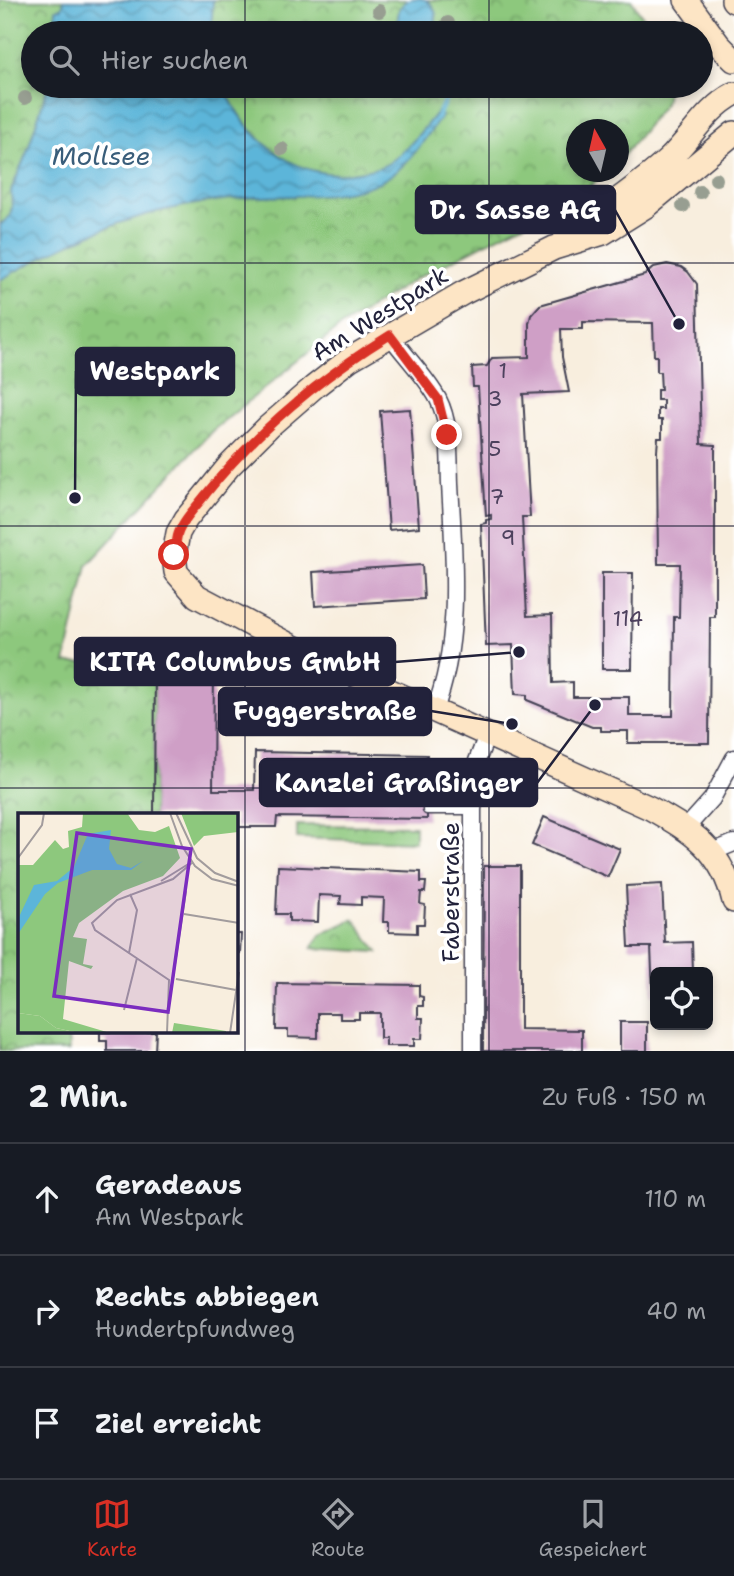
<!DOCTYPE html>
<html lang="de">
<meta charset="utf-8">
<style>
body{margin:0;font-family:"Shantell Sans",sans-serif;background:#242831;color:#f1f3f6}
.controls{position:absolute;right:21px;bottom:21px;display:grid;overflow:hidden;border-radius:10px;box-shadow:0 4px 10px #0003}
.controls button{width:63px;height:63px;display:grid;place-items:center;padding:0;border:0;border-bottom:2px solid #363941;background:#171b24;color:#f1f3f6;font:35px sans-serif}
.compass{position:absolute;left:566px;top:119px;width:63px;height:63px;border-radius:50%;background:#171b24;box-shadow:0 4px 10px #0003;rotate:352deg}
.stop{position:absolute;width:21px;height:21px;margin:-16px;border:5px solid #d93025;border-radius:50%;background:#fff}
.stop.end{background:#d93025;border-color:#fff;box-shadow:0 2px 7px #0008}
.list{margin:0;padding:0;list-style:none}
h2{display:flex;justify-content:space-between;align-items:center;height:91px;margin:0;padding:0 28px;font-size:30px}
h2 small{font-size:23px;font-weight:400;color:#9ea1a6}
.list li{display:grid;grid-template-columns:46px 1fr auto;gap:21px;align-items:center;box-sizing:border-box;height:112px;padding:0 28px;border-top:2px solid #363941}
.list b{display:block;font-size:26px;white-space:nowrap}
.list p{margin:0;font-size:23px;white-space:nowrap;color:#9ea1a6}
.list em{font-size:23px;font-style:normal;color:#9ea1a6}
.icon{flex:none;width:38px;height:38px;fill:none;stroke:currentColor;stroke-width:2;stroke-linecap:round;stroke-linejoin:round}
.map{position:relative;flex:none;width:734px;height:1051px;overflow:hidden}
.search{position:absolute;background:#171b24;box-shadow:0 4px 10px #0003;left:21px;right:21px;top:21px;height:77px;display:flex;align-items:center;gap:18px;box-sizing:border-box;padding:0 24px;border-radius:38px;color:#9ea1a6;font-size:26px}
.sheet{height:427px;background:#171b24}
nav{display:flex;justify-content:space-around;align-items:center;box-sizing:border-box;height:98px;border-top:2px solid #363941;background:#171b24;font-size:19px;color:#9ea1a6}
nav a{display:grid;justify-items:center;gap:4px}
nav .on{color:#d93025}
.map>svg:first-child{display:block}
.park{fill:url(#park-crowns);stroke:#58755c;stroke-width:2}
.water{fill:url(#water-waves);stroke:#3f6c8a;stroke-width:2}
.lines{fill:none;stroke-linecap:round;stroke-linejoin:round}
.stream{stroke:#5cb5d9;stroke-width:5}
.building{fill:#cf9fc6;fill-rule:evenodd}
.lane-casing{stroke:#424153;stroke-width:11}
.street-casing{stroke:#424153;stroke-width:19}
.secondary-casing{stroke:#424153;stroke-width:26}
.lane{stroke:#fff;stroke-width:8}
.street{stroke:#fff;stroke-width:16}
.secondary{stroke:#fde5c5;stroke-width:23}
.tree{fill:#979e91}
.route{stroke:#d93025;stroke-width:9}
.grid{fill:none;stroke:#22223b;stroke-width:2;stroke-opacity:0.55}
.labels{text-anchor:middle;stroke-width:7;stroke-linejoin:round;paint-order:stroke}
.number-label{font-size:21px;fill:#4d415e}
.street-label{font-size:24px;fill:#22223b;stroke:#fff}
.water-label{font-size:26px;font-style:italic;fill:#395d7a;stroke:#fff}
.inset-road{fill:none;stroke:#a29c9d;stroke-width:2}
.view{fill:#7b2cbf;fill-opacity:0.15;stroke:#7b2cbf;stroke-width:3.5}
.inset-edge{fill:none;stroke:#22223b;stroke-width:3.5}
.leader{fill:none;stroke:#22223b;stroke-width:2.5}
.callout-dot{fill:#22223b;stroke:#fff;stroke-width:2.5}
.callout{fill:#22223b;stroke:#22223b;stroke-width:2.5}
.callout-label{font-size:26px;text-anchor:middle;font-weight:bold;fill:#fff}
</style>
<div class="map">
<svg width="734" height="1051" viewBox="0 0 734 1051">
<defs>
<pattern id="park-crowns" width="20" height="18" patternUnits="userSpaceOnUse" patternTransform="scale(1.75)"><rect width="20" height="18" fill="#8dc87d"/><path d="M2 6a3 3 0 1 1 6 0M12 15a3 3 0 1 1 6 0" fill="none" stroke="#73a268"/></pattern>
<pattern id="water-waves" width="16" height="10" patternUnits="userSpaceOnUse" patternTransform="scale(1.75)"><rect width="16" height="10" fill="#5cb5d9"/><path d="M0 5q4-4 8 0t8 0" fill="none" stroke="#4c93b1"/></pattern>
</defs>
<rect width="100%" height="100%" fill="#fff"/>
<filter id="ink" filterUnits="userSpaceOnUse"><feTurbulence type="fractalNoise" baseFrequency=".0143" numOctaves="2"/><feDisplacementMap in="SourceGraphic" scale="14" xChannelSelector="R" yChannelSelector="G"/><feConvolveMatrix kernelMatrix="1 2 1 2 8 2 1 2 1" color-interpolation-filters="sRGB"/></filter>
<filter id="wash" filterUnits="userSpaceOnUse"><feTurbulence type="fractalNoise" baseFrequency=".00686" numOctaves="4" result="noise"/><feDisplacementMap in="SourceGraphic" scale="28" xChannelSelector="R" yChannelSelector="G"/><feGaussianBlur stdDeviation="1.57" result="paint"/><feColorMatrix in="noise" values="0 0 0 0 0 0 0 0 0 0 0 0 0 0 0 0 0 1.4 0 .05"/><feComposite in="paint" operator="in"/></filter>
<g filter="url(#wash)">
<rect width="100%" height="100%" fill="#f8eede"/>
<path class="park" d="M0,0H631L654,33H33V86H667L666,99L662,107L619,161L618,130H576V172H607L580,195L415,279L340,327L212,431L87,565L65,663L155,664L154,815H19V1032H68L69,1051H0Z
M297,825L415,826V842L297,838Z
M354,919L378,952L312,948L320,935Z"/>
<path class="water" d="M398 17a19 19 0 1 1 38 0a19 19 0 1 1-38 0Z
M64,0H213L211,33H55L56,9L62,8Z
M48,86H224C246,139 297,183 358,172C368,170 381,169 389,163C408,150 423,129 437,112L442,116C427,135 414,158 394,173C357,202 289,194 244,198C217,200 187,205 160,211C103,225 51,251 0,280V225L10,216L12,207L11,191L27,152Z"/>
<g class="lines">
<path class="stream" d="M437,118L451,86"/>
</g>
<g id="blocks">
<path class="building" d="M667,264L681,267L688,272L697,284L701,444L715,445V617H710L709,743H628V731H601V727H592L527,700V695L515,694L513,645L486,646L481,524L486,523V520L491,519V515L486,516L478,387H473L472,367L487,366L492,358L529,357V323L531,315L540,305L645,275L654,267ZM583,322L653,323L654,356H657V372H660L661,390H657V400H663V409H658V420H662V438H658L657,451L658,564H680L679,617H674L673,716H629V697H573V682L553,683L552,615L527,616L522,517H530L523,394L569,392L562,357L561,329H583Z
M410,409L419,527L389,530L380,411Z
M422,565L424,599L315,606L313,572Z
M602,573H633L632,669H602Z
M155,664L214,665L213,790H254L255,752L427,755V819L277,817L276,827H236V815H154Z
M544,817L620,849L608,877L532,845Z
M278,866L421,872V882H426L425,892H421L420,904L425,905L424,924H417V933L389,932V922H383L384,898L361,897V905L340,904L341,896L319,895L318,922L289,921V914H276Z
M484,866H520V1029L582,1030V1051H483Z
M662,884L665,943L692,942L693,972H655V995H653L651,947H629L626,886Z
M236,934H241L240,953H236Z
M277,983L419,985V996L423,997V1006H418V1018H423L422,1039H414V1046H386V1038H380V1013H359V1019H340V1013H318V1038L288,1037V1030H276Z
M620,1022H647V1051H620Z
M100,1032H156L155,1051H107V1041H100Z"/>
</g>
</g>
<g filter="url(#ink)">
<use href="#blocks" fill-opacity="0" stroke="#424153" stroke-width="2"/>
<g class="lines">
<g class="lane-casing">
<path id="lane" d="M427,810H473"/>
</g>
<g class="street-casing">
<path id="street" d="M390,335C404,355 427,378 438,399C451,424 449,456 450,484C454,559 462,641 434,712
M686,828L712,799L734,758
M712,852L734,843
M473,1051V810L477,761L487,735"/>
</g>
<g class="secondary-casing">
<path id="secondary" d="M686,0L719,45L734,60
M733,0L734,1
M734,133L646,206L603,233L554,248L463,293L350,359L314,387L268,427L229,466L186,519L178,533L174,555L176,572L197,596L295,648L650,808C693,832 722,850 734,901
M565,239C599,212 636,189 669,159C691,138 707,108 734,94"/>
</g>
<use href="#lane" class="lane"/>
<use href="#street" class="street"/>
<use href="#secondary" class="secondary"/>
</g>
<g class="tree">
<circle cx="379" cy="11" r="7"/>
<circle cx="448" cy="23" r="7"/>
<circle cx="25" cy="98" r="7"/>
<circle cx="282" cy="149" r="7"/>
<circle cx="716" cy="179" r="7"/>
<circle cx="700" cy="192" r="7"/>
<circle cx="683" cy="206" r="7"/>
</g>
</g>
<g class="lines" filter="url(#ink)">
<path class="route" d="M174,555C176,548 176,540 178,534C183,519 197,506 206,494C257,430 320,378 390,335L438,399L447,435"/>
</g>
<path class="grid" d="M245,0V33M489,0V33M245,86V1051M489,86V1051M0,263H734M0,526H734M0,788H734"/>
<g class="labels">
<g class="number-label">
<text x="503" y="378">1</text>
<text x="495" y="406">3</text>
<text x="495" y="456">5</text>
<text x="497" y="504">7</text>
<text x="508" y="545">9</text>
<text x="628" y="626">114</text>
</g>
<g class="street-label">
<text transform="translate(380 314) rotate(-32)" y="8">Am Westpark</text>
<text transform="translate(451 892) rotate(-90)" y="8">Faberstraße</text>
</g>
<g class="water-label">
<text x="101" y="165">Mollsee</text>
</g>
</g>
<g transform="translate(18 813)">
<rect width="220" height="220" fill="#f8eede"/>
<path d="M65,0H109L121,17L137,19L151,13L162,45L145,63L105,78L61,110L55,124L69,126L65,151L75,153L73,156L51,148L45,206L92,220H61L38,215L22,203L0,200V52H15L37,27L45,36L51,34L50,18L64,14ZM163,0H220V19L186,23L176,33ZM156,210L208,218V220H154Z" fill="#8dc87d"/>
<path d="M0,200L22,203L38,215L61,220H0Z" fill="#8dc87d"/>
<path d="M93,17L91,36L99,51L113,55L125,48L113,57H74L40,70L27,81L0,121V106L16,72L39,68L56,54L70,21Z" fill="#5cb5d9"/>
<path class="inset-road" d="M152,0L164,33L177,53L194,66L221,73M158,0L179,45L197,60L221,69M0,45L24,12L26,0M143,68L172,50M166,101L221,110M111,140L119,97L112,81M158,166L218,177M154,171L168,78M106,197L119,145M149,220L151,167L77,117L74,110L99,87L155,66L175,49M212,220L221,159"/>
<path class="view" d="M59,20L173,36L150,199L36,183Z"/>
<rect width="220" height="220" class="inset-edge"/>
</g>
<path class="leader" d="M679 324L615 210M75 498L76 371M519 652L395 662M512 724L431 711M595 705L537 783"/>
<g class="callout-dot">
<circle cx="679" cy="324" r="7"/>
<circle cx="75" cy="498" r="7"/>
<circle cx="519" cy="652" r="7"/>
<circle cx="512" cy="724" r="7"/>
<circle cx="595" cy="705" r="7"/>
</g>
<g class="callout">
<rect x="416" y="186" width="199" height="47" rx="7"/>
<rect x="76" y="348" width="158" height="47" rx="7"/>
<rect x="75" y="638" width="320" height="47" rx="7"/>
<rect x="219" y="688" width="212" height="47" rx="7"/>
<rect x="260" y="759" width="277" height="47" rx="7"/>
</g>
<g class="callout-label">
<text x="515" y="219">Dr. Sasse AG</text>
<text x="155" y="380">Westpark</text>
<text x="235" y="671">KITA Columbus GmbH</text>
<text x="325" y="720">Fuggerstraße</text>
<text x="399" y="792">Kanzlei Graßinger</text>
</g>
</svg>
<div class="controls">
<button><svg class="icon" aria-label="locate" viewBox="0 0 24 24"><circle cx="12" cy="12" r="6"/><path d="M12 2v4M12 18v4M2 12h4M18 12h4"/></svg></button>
</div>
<svg class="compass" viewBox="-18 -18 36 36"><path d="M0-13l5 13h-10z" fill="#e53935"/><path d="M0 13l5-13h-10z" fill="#9ea1a6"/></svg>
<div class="stop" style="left:174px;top:555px"></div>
<div class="stop end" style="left:447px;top:435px"></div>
<div class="search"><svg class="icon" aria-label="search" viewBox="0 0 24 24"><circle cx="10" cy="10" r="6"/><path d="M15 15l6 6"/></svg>Hier suchen</div>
</div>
<section class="sheet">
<h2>2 Min.<small>Zu Fuß · 150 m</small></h2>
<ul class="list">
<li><svg class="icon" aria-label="ahead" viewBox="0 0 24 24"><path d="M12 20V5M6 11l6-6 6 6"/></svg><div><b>Geradeaus</b><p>Am Westpark</p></div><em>110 m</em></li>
<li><svg class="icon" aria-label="right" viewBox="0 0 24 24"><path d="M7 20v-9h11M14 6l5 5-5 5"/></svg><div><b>Rechts abbiegen</b><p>Hundertpfundweg</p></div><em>40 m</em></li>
<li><svg class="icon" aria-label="arrive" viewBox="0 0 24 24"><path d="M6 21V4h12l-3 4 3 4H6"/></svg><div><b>Ziel erreicht</b></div></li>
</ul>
</section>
<nav>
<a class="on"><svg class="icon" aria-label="map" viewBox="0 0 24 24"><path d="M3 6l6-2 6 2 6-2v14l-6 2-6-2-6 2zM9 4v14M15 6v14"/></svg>Karte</a>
<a><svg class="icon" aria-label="directions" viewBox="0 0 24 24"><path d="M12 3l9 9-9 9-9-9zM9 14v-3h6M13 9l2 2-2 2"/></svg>Route</a>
<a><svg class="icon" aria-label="saved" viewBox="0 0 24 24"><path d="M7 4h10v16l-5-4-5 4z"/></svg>Gespeichert</a>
</nav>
